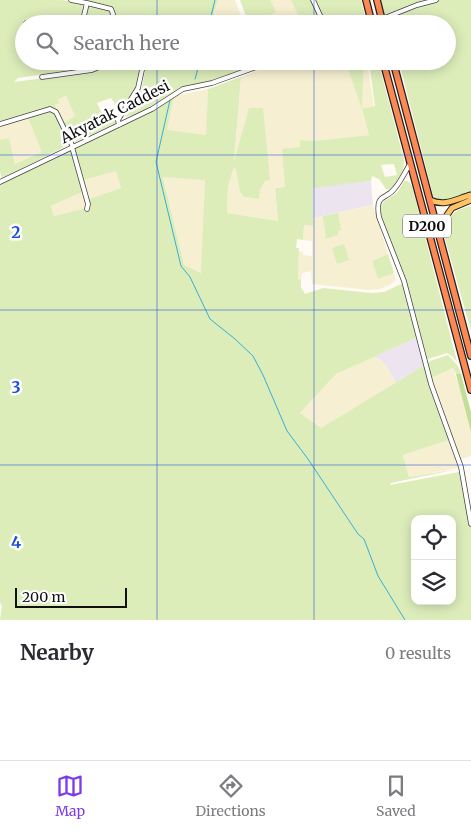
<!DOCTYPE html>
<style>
body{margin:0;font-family:Merriweather,serif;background:#f2f2f3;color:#2b2b33}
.controls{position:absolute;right:15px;bottom:15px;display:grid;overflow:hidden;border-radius:10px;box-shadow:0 2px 12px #0003}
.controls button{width:45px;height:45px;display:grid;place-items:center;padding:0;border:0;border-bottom:1px solid #e1e1e2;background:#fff;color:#2b2b33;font:25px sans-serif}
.scale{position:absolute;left:15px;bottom:12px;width:112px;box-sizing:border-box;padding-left:5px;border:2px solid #101010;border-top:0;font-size:14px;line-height:18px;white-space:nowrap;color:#101010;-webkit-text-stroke:4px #fff;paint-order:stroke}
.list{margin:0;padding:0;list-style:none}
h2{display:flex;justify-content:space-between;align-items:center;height:65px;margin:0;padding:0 20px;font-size:21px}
h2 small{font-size:16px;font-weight:400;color:#7c7c81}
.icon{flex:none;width:28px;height:28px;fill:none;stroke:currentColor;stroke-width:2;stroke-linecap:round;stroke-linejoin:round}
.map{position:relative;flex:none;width:471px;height:620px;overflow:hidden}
.search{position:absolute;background:#fff;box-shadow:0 2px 12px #0003;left:15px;right:15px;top:15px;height:55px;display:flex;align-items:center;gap:12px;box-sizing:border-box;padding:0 18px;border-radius:28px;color:#7c7c81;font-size:19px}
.sheet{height:140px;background:#fff}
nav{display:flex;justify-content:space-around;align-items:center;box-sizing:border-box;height:70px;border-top:1px solid #e1e1e2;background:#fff;font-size:14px;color:#7c7c81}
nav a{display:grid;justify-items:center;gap:2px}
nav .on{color:#7c3aed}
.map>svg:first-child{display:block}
.industrial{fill:#ece5ef}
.farmland{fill:#f7efd1;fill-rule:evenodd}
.green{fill:#dcedba;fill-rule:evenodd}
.forest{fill:#c2df98}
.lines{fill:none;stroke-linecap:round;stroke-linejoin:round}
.stream{stroke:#37aed6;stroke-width:1}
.minor-casing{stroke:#434343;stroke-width:5.5}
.major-casing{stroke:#212121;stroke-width:7}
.highway-casing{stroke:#212121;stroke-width:8}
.minor{stroke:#fff;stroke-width:4}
.major{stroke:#ffc264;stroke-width:5}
.highway{stroke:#fc8854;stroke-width:5.5}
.grid{fill:none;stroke:#1d4ed8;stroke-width:1;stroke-opacity:0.55}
.labels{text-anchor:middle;stroke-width:5;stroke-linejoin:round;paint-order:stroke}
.shield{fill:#fff;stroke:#585858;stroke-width:1}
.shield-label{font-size:14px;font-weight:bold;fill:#101010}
.street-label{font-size:15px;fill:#101010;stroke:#fff}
.grid-label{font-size:16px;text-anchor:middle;font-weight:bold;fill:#1d4ed8;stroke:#fff;stroke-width:5;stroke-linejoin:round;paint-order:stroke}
</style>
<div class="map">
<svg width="471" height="620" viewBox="0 0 471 620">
<rect width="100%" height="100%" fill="#fffbf4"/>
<path class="industrial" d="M371,181L373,205L313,218V187Z
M418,337L425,365L396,383L385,364L379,359L373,357Z"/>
<path class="farmland" d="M218,0H235L244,24H212Z
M270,0H291L302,24H281L279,20L274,24H261L260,20L275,12Z
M280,61H345L362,108L364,61H367L374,106L362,110L369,135L313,141L300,140L301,147L285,187L275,188L278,221L227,213L228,186L234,166L241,77ZM236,170L269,180L265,181L260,190L259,199L244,197L240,192Z
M208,89L205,180L202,273L184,266L160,162L174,96Z
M67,96L75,116L63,123L54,105L59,103L58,100Z
M28,118L43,152L15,164L9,138L0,140V126Z
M116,170L121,188L89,199L83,180Z
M82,192L87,208L54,216L51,206Z
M373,205L388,254L372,261L378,279L394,273L396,280L388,286L380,289L368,290L312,284L311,271L302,273L301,279L298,280L299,251L303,252V255L312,256V241L303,240L304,225L313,226V218Z
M373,357L379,359L385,364L396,383L321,428L300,413L336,374Z
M453,368L461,392L471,432V456L459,460L431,378Z
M449,440L458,468L409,477L403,455Z"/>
<path class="green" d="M0,0H62L82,4L83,6L80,24H38L23,20L24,61H100L98,65L92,67L18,78L14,82L97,71L101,69L104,61H143C141,81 131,96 120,111L111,98L97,103L106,122L116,117V123L73,143L63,123L75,116L66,96L58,100L60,103L55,105L56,109L50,108L0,123Z
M78,0H218L211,24H154L134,17L132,24H114L115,15L113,7Z
M240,0H270L276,12L260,20L261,24H249Z
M291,0H311L323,24H302Z
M314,0H361L366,20L360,24H326Z
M380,0H471V194L439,202L434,199L399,61H447V24H387Z
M88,5L111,11L112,13L110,24H84Z
M147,61H243V67L250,64L252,67L219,79L180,88L140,113L127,117L125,116V112L142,87Z
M345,61H364L362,109L375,106L369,61H378L404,160L403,171L392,190L386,189L379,179L372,176L371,181L313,188V226L304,225L303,240L297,239L296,248H299L298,280L301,279V287L305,294L323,288L372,293L384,292L401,284L404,286L418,337L336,374L300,413L321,428L425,365L449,440L403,455L409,477L458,469L391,483L390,485L459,472L471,529V620H0L2,607L0,602V185L71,149L82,192L51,206L54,216L86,208L85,203L89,199L121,188L116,171L83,180L74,149L75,147L174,96L167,130L206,135L208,89L241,77L234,162L249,108H263L270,180L265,181L260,190L259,199L244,197L240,192L236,170L234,167L228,186L227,213L278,221L275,188L285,187L282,149L300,147V140L313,141L369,135L362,109ZM394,164L397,175L385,177L381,165ZM163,177L205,180L201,273L184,265ZM415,519H452V601H415Z
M50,110L55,113L70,144L2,179L0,172V140L9,138L15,164L42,152L28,118Z
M404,181H408L412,186L457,362L453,357L447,353L428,359L427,358L403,273L381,218L380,209L384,201L397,193Z
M471,206V331L443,231C449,215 454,210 471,206Z
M338,213L341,230L338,231V235L326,239L323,216Z
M344,244L349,260L337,264L332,248Z
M388,254L394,273L378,279L372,261Z
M448,355L458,366L461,374H456L453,368L431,378L427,364L430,361Z"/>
<path class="forest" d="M456,374H461L471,412V432Z"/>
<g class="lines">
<path class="stream" d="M209,24L215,0
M195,79L200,61
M170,100L156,162L181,266L190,277L210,319L235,339L253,356L263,375L287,431L308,459L358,534L364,539L378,576L405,620"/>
<g class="minor-casing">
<path id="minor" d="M71,0L87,3
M313,0L324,24
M382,19L417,5L436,0
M26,23L28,24
M82,24L87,3L111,9L113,14L112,24
M42,77L92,70L97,68L102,61
M0,124L50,109L56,112L73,147
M119,125L118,120L138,88L144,61
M72,147L88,204L87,209
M410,164C405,172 401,181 395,188C386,201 375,192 379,217L404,281L431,384L461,467L471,524
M0,182L152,109L183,89L212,83L273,61"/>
</g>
<g class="major-casing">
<path id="major" d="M430,200C445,207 456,199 471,195
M437,229L452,208L471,200"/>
</g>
<g class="highway-casing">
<path id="highway" d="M366,0L372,24
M377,0L383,24
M383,61L471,390
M393,61L471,356"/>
</g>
<use href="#minor" class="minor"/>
<use href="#major" class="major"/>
<use href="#highway" class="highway"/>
</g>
<path class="grid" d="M157,0V24M314,0V24M157,61V620M314,61V620M0,155H471M0,310H471M0,465H471"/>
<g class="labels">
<rect class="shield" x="403" y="214.5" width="48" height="23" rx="4"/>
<g class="shield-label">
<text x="427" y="231">D200</text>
</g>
<g class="street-label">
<text transform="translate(115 112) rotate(-27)" y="5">Akyatak Caddesi</text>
</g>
</g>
<g class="grid-label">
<text x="16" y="238">2</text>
<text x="16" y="393">3</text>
<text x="16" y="548">4</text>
</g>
</svg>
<div class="controls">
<button><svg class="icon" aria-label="locate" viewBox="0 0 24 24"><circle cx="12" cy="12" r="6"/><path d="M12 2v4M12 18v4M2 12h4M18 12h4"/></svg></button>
<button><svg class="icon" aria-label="layers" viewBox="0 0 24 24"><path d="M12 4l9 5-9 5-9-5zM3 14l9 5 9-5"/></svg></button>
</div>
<div class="scale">200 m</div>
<div class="search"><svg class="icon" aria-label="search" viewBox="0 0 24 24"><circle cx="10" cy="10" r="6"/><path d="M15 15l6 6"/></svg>Search here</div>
</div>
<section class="sheet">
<h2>Nearby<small>0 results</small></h2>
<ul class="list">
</ul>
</section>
<nav>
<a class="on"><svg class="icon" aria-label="map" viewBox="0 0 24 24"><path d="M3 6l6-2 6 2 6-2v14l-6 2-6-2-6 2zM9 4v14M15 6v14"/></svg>Map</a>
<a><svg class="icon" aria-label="directions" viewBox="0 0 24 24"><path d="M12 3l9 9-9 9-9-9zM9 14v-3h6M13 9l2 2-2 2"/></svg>Directions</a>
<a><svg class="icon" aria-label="saved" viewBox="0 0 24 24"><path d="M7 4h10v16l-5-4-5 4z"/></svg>Saved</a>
</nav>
